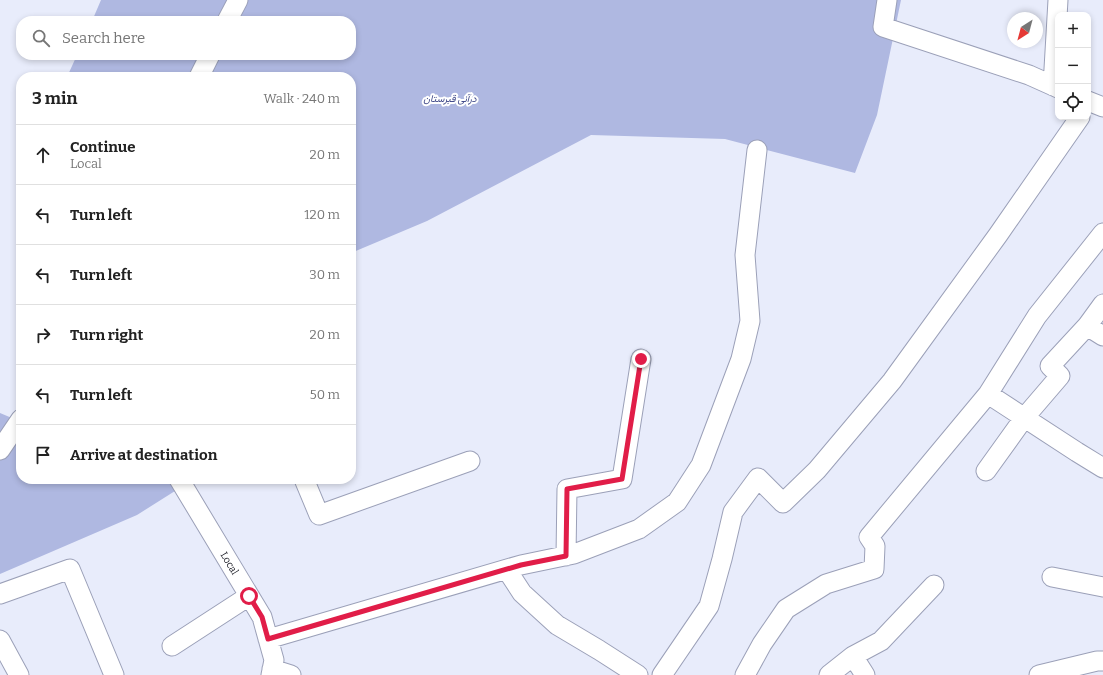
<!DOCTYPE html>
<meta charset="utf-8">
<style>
body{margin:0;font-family:Bitter,Vazirmatn,serif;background:#f2f2f2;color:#222}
.controls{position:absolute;right:12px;top:12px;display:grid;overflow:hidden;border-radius:8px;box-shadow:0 2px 6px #0003}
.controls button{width:36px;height:36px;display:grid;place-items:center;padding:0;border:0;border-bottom:1px solid #e0e0e0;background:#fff;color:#222;font:20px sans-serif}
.compass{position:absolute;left:1007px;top:12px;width:36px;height:36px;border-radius:50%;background:#fff;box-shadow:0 2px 6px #0003;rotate:216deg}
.stop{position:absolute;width:12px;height:12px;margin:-9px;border:3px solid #e11d48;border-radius:50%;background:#fff}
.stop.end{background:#e11d48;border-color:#fff;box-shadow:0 1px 4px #0008}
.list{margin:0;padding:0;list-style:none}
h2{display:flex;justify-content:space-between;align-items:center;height:52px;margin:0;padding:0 16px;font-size:17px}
h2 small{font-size:13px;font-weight:400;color:#767676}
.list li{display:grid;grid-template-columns:26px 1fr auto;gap:12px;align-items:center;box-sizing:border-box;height:60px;padding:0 16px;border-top:1px solid #e0e0e0}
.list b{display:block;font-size:15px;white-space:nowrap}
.list p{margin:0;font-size:13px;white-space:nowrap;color:#767676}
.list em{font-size:13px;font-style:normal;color:#767676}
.icon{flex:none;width:22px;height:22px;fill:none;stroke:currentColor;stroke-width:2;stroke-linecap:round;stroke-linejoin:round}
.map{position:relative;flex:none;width:1103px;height:675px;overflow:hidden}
.search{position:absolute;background:#fff;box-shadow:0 2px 6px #0003;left:16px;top:16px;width:340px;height:44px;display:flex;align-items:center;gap:10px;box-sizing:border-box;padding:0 14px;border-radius:16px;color:#767676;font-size:15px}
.panel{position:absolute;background:#fff;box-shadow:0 2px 6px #0003;left:16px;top:72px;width:340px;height:412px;border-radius:16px}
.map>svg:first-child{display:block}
.green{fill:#afb8e1}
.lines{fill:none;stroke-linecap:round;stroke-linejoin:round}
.minor-casing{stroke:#9ba0b8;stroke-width:21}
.minor{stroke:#fff;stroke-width:19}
.route{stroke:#e11d48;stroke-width:5}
.labels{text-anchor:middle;stroke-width:4;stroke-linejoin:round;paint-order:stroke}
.park-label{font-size:10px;font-style:italic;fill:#424b8a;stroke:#fff}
.street-label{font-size:10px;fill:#14151e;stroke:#fff}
</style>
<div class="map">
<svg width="1103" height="675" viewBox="0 0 1103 675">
<rect width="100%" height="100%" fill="#e8ecfb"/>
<path class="green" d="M101,0H901L877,115L855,173L725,139L591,135L427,221L351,253V77H67L77,55H351V21H92Z
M0,413L19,421L21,419V479H194L137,515L0,574Z"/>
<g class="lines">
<g class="minor-casing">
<path id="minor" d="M887,0L883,27L1029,75L1058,88
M227,21L238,0
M199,77L210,55
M1053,86L1058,0
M1088,101L1103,107
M1087,326L1103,336
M988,394L1077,452L1103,468
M0,450L21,419
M986,471L1024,418L1060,376L1050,366L1087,326L1103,304
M179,479L262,617L274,660L271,675
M304,479L319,515L470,461
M566,556L567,489L622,479L641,359
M507,570L522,593L557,625L599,650L638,675
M1052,577L1103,587
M0,594L70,569L114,675
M268,639L521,565L574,554L639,529L677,502L701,465L741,359L750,321L745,255L757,150
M0,640L19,675
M172,646L249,596
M853,656L865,675
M272,669L291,675
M662,675L709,606L722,559L733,512L758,478L783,503L817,470L892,381L998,235L1080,117
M745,675L762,644L786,609L826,584L874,569L875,546L869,537L988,394L1037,316L1103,233
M829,675L853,656L881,641L934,585
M1039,675L1097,661H1103"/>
</g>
<use href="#minor" class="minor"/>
</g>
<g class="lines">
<path class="route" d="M249,596L262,617L268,639L521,565L566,556L567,489L622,479L641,359"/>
</g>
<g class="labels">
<g class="park-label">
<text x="450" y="102">درآنی قبرستان</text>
</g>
<g class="street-label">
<text transform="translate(230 563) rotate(59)" y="4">Local</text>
</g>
</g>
</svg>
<div class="controls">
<button>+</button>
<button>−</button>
<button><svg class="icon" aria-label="locate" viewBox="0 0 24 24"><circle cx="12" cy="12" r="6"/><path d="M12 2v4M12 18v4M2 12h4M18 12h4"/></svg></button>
</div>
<svg class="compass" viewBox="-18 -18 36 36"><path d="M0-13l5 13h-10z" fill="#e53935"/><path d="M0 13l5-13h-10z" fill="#767676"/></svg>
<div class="stop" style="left:249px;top:596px"></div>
<div class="stop end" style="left:641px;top:359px"></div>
<div class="search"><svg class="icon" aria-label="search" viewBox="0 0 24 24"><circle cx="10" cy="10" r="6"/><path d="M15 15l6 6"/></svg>Search here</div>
<section class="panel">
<h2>3 min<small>Walk · 240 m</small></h2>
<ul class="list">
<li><svg class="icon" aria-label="ahead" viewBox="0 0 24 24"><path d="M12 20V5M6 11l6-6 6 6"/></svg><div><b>Continue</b><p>Local</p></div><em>20 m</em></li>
<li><svg class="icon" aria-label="left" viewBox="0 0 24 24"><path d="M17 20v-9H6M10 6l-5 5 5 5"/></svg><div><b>Turn left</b></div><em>120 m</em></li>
<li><svg class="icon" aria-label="left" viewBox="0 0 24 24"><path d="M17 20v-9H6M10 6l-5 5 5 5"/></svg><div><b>Turn left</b></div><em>30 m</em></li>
<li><svg class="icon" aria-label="right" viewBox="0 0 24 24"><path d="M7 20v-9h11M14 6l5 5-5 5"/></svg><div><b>Turn right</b></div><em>20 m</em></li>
<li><svg class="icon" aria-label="left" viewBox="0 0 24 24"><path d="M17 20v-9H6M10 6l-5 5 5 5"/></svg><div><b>Turn left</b></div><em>50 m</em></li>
<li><svg class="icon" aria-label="arrive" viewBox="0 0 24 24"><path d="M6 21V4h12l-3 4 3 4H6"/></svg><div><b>Arrive at destination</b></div></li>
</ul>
</section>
</div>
